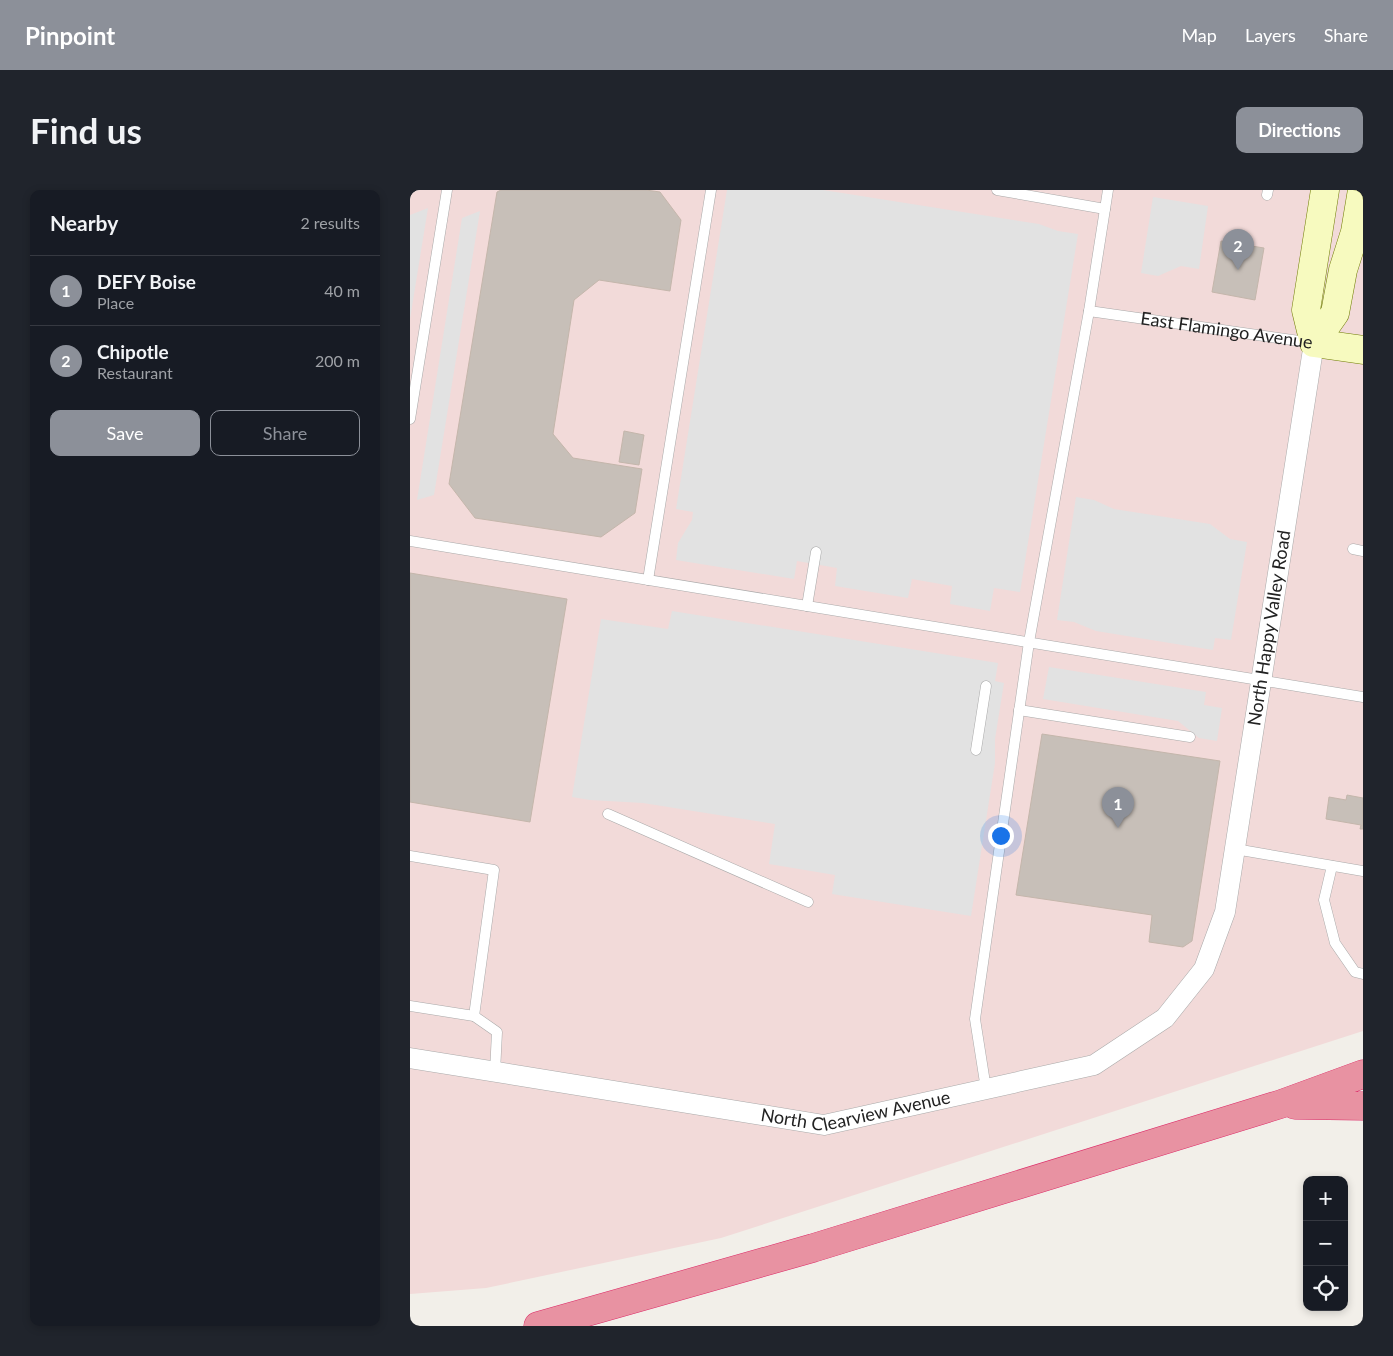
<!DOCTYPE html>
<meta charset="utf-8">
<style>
body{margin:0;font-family:Lato,sans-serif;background:#20242c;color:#f1f3f6}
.controls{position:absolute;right:15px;bottom:15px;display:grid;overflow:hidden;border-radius:10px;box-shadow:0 2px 8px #0003}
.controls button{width:45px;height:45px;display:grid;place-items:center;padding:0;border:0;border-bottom:1px solid #363941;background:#171b24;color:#f1f3f6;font:25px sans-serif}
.you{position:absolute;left:590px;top:645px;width:18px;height:18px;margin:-12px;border:4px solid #fff;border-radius:50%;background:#1a73e8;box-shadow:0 0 0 8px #1a73e833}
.badge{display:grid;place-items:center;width:32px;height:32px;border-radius:50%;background:#8c9099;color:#fff;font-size:16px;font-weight:700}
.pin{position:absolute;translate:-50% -41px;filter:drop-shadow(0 1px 2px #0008)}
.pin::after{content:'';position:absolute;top:26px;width:18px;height:15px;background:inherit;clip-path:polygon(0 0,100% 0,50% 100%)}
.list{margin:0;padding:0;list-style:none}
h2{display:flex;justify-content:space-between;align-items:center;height:65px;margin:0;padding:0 20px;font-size:21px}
h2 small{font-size:16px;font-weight:400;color:#9ea1a6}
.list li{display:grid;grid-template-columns:32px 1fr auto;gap:15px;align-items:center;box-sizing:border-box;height:70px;padding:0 20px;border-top:1px solid #363941}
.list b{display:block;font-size:19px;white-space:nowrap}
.list p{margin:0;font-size:16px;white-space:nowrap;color:#9ea1a6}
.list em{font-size:16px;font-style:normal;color:#9ea1a6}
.actions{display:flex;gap:10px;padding:15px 20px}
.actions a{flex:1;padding:11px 0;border:1px solid #8c9099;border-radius:10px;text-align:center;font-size:18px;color:#8c9099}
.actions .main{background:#8c9099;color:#fff}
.icon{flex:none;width:28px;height:28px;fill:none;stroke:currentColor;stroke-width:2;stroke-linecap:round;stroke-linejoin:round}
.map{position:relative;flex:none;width:953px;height:1136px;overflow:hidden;border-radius:10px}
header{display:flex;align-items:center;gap:30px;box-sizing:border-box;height:70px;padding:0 25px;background:#8c9099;color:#fff}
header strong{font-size:24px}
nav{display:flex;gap:28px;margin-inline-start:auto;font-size:18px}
.intro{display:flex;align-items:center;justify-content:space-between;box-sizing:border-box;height:120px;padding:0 30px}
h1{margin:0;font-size:35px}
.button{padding:12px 22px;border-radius:10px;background:#8c9099;color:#fff;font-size:18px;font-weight:700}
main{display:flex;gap:30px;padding:0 30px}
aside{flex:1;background:#171b24;border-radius:10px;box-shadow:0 2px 8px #0003}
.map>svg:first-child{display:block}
.commercial{fill:#f2dad9}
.parking{fill:#e2e2e2}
.building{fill:#c7bfb8;stroke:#c4b6ab}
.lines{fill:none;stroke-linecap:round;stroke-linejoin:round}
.lane-casing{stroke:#a9a9a9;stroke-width:11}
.street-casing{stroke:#a9a9a9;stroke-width:21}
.secondary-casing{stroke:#707d05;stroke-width:29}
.highway-casing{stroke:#dc2a67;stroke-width:29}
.lane{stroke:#fff;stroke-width:10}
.street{stroke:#fff;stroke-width:20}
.secondary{stroke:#f7fabf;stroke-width:28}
.highway{stroke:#e892a2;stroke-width:28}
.labels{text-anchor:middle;stroke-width:4;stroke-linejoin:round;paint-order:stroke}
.street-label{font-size:18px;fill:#222;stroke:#fff}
</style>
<header>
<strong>Pinpoint</strong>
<nav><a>Map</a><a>Layers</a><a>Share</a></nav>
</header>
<div class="intro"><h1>Find us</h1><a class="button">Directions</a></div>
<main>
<aside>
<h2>Nearby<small>2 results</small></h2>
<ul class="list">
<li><span class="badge">1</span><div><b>DEFY Boise</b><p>Place</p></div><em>40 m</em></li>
<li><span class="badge">2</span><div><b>Chipotle</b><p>Restaurant</p></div><em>200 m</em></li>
</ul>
<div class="actions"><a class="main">Save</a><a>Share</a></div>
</aside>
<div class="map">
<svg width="953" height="1136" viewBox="0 0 953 1136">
<rect width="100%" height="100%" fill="#f2efe9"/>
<path class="commercial" d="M0,0H953V841L311,1048L76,1098L0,1104Z"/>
<path class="parking" d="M317,0H413L629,34L648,41L668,44L610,402L584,398L580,421L540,414L542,396L502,389L498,408L425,396L427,378L387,371L384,389L266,370L268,353L282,330L283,322L266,319Z
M743,7L798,16L789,79L771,76L748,86L731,83Z
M18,18L0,129V25Z
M70,21L24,305L7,310L52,28Z
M666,307L684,310L704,319L800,334L820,349L837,352L821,450L805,448L803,460L686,441L664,432L647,430Z
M262,421L588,473L585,491L594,493L585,549V573L561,726L422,704L425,685L359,674L365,634L233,613L180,610L162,607L191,429L258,439Z
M639,477L796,502L794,515L812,518L807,551L789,548L768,531L633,509Z"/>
<path class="building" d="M91,0H236L250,2L271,30L260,101L189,90L164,110L143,244L163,268L232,279L225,323L191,347L65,328L39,294L87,2Z
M811,51L854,58L845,110L802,102Z
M214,241L234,245L229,275L209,272Z
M0,383L157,409L120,632L0,612Z
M632,544L810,571L782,751L773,757L739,752L742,725L606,705Z
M937,605L953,608V639H950L951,635L916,629L919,607L936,610Z"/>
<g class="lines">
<g class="lane-casing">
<g id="lane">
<path d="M587,0L695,19"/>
<path d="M857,5L858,0"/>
<path id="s1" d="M679,121L903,153"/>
<path d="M0,229L37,0"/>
<path d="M0,351L953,507"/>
<path d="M943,359L953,361"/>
<path d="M238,390L301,0"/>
<path d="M397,416L406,362"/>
<path d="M609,520L780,547"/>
<path d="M566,560L576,496"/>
<path d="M198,624L398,712"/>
<path d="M825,659L953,681"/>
<path d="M0,666L84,680L64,826L0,816"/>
<path d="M922,676L914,710L925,753L945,782L953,784"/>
<path d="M64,826L87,842L85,882"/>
<path d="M576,899L565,829L619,452L679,121L698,0"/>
</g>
</g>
<g class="street-casing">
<g id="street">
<path id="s2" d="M0,868L414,935L684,875L755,828L794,779L815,722L904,153"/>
</g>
</g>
<g class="secondary-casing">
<path id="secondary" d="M904,153L925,123L933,80L945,42L952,0
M904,153L896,120L915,0
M904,153L953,160"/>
</g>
<g class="highway-casing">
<path id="highway" d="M885,915L953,916
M128,1136L403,1058L871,914L953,884"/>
</g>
<use href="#lane" class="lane"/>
<use href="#street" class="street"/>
<use href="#secondary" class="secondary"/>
<use href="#highway" class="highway"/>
</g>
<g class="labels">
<g class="street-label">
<text dy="6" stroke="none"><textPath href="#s1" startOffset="139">East Flamingo Avenue</textPath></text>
<text dy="6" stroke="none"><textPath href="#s2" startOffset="1192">North Happy Valley Road</textPath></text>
<text dy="6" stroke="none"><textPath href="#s2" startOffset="452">North Clearview Avenue</textPath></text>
</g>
</g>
</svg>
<div class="controls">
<button>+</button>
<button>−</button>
<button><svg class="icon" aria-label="locate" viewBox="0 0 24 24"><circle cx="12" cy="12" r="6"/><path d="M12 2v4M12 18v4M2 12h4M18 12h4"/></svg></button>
</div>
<div class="you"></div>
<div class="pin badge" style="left:708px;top:638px">1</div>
<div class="pin badge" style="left:828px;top:80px">2</div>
</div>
</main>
